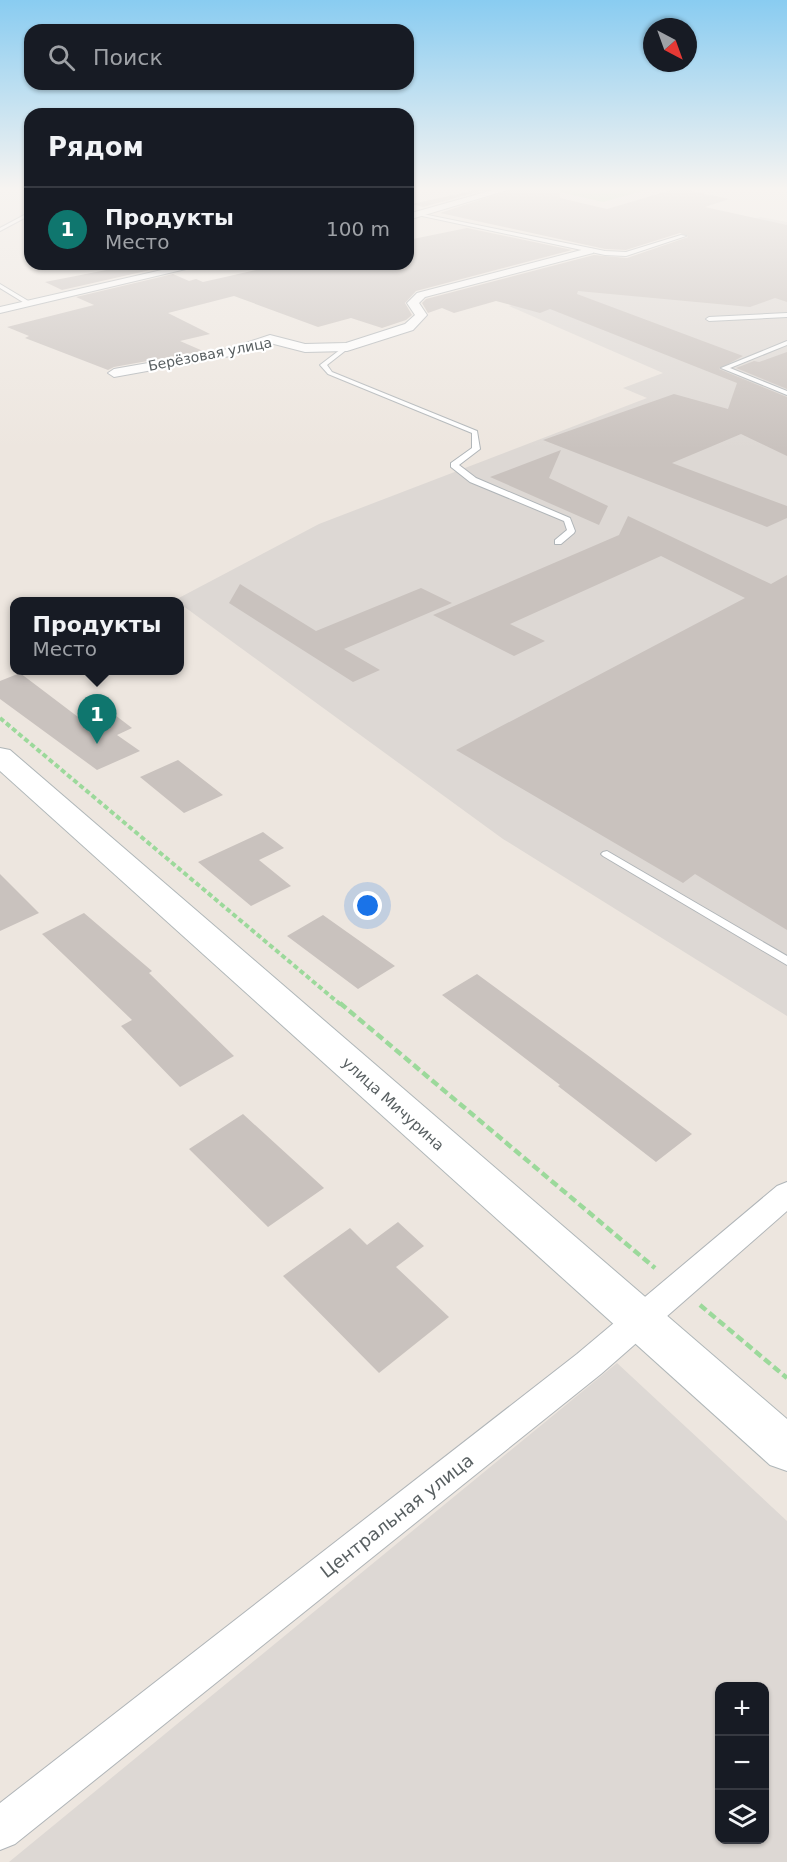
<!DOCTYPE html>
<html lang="ru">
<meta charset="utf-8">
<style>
body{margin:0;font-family:"DejaVu Sans",sans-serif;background:#242831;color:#f1f3f6}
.controls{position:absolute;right:18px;bottom:18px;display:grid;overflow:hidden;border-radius:12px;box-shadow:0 2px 4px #0004}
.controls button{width:54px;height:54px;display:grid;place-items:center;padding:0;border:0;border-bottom:2px solid #363941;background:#171b24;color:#f1f3f6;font:30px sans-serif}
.compass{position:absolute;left:643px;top:18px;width:54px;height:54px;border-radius:50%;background:#171b24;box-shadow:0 2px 4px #0004;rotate:139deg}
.you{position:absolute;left:368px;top:906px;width:21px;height:21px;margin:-15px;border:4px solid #fff;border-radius:50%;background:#1a73e8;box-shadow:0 0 0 9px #1a73e833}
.badge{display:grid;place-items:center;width:39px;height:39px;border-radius:50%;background:#0f766e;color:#fff;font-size:20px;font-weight:700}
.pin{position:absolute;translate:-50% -50px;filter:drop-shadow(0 2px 3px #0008)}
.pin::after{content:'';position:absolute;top:32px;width:21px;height:18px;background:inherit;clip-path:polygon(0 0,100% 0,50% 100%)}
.popup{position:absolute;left:10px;top:597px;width:174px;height:78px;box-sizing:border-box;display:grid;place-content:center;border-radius:12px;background:#171b24;filter:drop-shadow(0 2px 4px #0005);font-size:20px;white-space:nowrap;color:#9ea1a6}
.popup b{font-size:22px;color:#f1f3f6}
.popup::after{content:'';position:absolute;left:50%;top:100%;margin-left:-12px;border:12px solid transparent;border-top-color:#171b24}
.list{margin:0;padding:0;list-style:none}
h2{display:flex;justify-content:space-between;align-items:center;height:78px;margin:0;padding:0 24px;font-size:26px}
h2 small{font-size:20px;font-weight:400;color:#9ea1a6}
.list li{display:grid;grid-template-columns:39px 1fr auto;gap:18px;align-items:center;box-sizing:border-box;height:84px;padding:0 24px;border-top:2px solid #363941}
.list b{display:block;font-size:22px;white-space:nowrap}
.list p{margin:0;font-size:20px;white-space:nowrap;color:#9ea1a6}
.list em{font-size:20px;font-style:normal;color:#9ea1a6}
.icon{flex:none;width:33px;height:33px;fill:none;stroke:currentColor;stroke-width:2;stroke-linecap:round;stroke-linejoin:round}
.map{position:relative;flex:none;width:787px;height:1862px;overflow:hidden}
.search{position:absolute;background:#171b24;box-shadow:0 2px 4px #0004;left:24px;top:24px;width:390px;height:66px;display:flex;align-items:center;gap:15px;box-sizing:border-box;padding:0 21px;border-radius:18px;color:#9ea1a6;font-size:22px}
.panel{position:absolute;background:#171b24;box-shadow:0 2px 4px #0004;left:24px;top:108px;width:390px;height:162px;border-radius:18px}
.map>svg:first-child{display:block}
.industrial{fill:#ddd8d4;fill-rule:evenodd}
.green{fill:#c5e7b9}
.building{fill:#c9c2be}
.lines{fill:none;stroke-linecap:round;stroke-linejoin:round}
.lane-casing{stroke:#b0b5b8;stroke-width:2}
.street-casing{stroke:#b0b5b8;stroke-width:2}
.secondary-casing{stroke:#afb6b8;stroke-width:2}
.path-far2{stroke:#9cd99b;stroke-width:1.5;stroke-dasharray:2 1.5;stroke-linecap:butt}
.path-far1{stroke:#9cd99b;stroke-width:4;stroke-dasharray:5 3;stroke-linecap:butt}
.path{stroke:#9cd99b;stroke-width:4.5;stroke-dasharray:8 4;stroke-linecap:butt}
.lane{fill:#fff;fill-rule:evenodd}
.street{fill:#fff;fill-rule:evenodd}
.secondary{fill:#fff;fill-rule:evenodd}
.labels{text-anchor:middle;stroke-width:4.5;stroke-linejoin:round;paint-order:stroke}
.far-street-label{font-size:14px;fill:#585f61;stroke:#fff}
.street-label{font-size:15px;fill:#585f61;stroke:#fff}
.near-street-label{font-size:18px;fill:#585f61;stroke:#fff}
</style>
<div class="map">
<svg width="787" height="1862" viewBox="0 0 787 1862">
<rect width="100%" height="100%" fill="#ede6df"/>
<path class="industrial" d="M760,217L787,222V1016L503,839L175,600L319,524L647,398L623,388L663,373L509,306Z
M617,1363L787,1521V1862H9ZM720,1686H764V1840H720Z"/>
<path class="green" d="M542,188H654L603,202Z"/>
<path class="building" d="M485,188H492L423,207L412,204Z
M516,188H559L560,198L607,209L678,188L729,199L705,207L787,225V302L775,298L750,307L578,291L577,294L743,356L719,369L787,397V456L741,434L672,463L787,506V518L767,527L543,440L674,394L728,409L737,383L550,309L540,313L496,301L454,313L442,308L428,313L422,303L426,299L594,255L627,258L688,237L680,233L626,250L605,249L440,213Z
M467,228L572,250L416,291L405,303L412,315L406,320L382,328L351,318L318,327L234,296L168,313L210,334L180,341L203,351L114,367L108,370L25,338L29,336L7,327L94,305L76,297L173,274L189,281L196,279L203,282L282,264H408V240Z
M137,264H148L159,268L62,290L45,282Z
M787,352V389L736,368L754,361L759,362Z
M561,450L549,478L608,506L599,525L490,477Z
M628,516L771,584L787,575V930L695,874L683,883L456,750L745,598L661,556L510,624L545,641L514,656L433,615L619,535Z
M240,584L316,631L421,588L452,603L344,649L380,670L353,682L229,603Z
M20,673L86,723L111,712L132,728L117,735L140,751L97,770L0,699V681Z
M178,760L223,795L184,813L140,777Z
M263,832L284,848L259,860L291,886L251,906L198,862Z
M0,874L39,913L0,931Z
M84,913L152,971L149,973L234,1056L180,1087L121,1026L132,1020L42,934Z
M323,915L395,966L358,989L287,936Z
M477,974L590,1057L692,1134L656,1162L558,1086L560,1085L442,995Z
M243,1114L324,1188L268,1227L189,1149Z
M398,1222L424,1246L396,1267L449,1317L379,1373L283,1276L350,1228L367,1245Z"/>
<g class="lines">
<g class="lane-casing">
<path id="lane" d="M408,211L605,251L626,252L681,235L686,236L626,256L605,255L408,213Z
M30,212V215L0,231V228Z
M0,284L30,302L31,303L26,304L0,288Z
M787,313V317L709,321L706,319L709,317Z
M787,341V345L730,368L787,391V395L721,368Z
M345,346L350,347L327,365L332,372L477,431L480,449L459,465L476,478L570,518L575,531L574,533L561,544H555V540L567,530L564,521L470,482L451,467V463L472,448V433L328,374L320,365Z
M607,851L787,956V965L603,856L601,854L603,852Z"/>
</g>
<g class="street-casing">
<path id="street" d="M500,188H514L408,220V214Z
M589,248L593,249V253L425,297L419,303L427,315L413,330L347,351L305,352L270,343L230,356L114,377L108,373L114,369L228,349L270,335L305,344L346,343L405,324L415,315L407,303L417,293Z
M188,264H207L0,313V307Z
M787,1182V1211L601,1374L15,1844L0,1850V1803L577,1354L777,1186Z"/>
</g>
<g class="secondary-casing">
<path id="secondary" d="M0,748L10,750L787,1419V1471L770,1465L0,771Z"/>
</g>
<path class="path-far2" d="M220,267L232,264"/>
<path class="path-far1" d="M0,718L341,1005"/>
<path class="path" d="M340,1003L655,1268
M700,1305L787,1378"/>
<use href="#lane" class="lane"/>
<use href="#street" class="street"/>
<use href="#secondary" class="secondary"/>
</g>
<linearGradient id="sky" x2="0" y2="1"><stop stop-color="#89ccf1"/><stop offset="0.42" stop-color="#f7f4f1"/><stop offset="1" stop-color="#f7f4f1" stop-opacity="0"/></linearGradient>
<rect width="787" height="449" fill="url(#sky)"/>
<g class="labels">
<g class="far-street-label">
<text transform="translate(210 354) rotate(-11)" y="5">Берёзовая улица</text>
</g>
<g class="street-label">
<text transform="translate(393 1104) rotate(42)" y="5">улица Мичурина</text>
</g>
<g class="near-street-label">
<text transform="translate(397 1516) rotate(-38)" y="6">Центральная улица</text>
</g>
</g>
</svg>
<div class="controls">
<button>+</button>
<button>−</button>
<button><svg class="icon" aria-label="layers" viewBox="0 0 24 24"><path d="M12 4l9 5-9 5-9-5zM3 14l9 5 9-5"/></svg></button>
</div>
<svg class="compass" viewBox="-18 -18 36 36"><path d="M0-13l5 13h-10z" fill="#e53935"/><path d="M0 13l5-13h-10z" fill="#9ea1a6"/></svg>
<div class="you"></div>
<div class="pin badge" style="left:97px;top:744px">1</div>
<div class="popup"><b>Продукты</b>Место</div>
<div class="search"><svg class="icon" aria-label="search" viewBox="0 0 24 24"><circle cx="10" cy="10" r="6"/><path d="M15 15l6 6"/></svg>Поиск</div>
<section class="panel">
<h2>Рядом<small></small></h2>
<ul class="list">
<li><span class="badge">1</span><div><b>Продукты</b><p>Место</p></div><em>100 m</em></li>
</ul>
</section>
</div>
